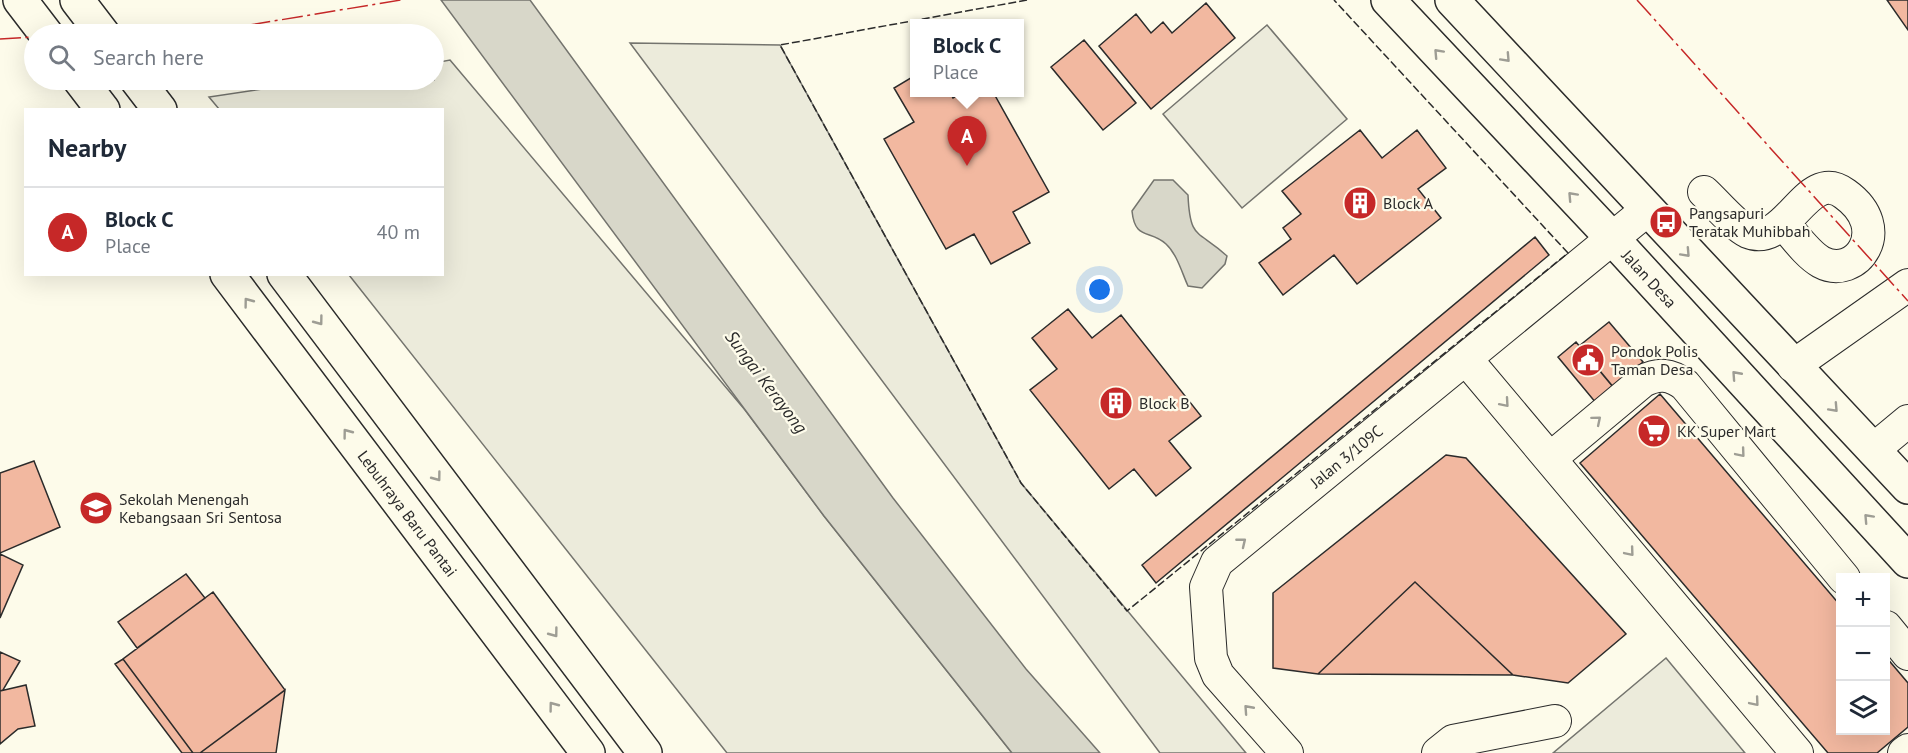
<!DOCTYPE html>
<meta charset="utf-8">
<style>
body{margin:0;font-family:"PT Sans",sans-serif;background:#f2f2f3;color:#1f2937}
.controls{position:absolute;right:18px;bottom:18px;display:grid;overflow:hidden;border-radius:0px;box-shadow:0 6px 24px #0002}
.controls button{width:54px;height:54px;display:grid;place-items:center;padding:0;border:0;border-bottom:2px solid #e0e1e3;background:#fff;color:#1f2937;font:30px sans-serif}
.you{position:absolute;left:1100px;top:290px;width:21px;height:21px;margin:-15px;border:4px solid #fff;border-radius:50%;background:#1a73e8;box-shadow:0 0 0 9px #1a73e833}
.badge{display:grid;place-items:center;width:39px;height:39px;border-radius:50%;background:#c62828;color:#fff;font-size:20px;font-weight:700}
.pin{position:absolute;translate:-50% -50px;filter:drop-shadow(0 2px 3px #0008)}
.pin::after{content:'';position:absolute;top:32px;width:21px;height:18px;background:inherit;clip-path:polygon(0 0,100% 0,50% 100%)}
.popup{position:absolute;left:910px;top:19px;width:114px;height:78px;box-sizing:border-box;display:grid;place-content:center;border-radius:0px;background:#fff;filter:drop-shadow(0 2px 4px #0005);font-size:20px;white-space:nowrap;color:#747a83}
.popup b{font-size:22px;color:#1f2937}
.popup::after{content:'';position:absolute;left:50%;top:100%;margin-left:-12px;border:12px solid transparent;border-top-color:#fff}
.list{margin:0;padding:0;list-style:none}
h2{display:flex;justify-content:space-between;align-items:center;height:78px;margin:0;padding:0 24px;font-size:26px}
h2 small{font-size:20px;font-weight:400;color:#747a83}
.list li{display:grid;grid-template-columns:39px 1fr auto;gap:18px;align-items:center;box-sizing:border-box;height:90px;padding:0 24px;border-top:2px solid #e0e1e3}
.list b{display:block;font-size:22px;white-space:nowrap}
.list p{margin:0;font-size:20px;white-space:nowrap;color:#747a83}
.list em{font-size:20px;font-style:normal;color:#747a83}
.icon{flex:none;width:33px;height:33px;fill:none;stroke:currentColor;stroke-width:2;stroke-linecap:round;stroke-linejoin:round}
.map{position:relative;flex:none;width:1908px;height:753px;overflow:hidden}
.search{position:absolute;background:#fff;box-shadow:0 6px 24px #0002;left:24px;top:24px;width:420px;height:66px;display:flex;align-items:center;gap:15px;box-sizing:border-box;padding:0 21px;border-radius:33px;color:#747a83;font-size:22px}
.panel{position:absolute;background:#fff;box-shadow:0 6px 24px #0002;left:24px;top:108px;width:420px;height:168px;border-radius:0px}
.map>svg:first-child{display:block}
.green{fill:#ecebdb;stroke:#74746e;stroke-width:1.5}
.water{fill:#d8d7c9;stroke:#74746e;stroke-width:1.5}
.building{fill:#f2b8a0;stroke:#2b2b2b;stroke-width:1.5}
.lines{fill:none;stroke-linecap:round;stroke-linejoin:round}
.minor-casing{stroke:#2b2b2b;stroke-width:34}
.major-casing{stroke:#2b2b2b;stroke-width:36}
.highway-casing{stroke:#2b2b2b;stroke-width:36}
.minor{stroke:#fdfbea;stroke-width:32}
.major{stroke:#fdfbea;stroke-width:33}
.highway{stroke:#fdfbea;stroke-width:33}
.fence{stroke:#2b2b2b;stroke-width:1.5;stroke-dasharray:8 3;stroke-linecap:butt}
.power{stroke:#c62828;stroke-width:1.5;stroke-dasharray:21 4.5 3 4.5;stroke-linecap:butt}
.oneway{stroke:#9e9d94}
.labels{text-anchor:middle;stroke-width:4.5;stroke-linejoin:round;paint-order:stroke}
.poi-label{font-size:16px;fill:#2b2b2b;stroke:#fdfbea;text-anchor:start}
.street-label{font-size:16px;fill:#2b2b2b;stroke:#fdfbea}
.water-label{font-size:18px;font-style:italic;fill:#2b2b2b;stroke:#fdfbea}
</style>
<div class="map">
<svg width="1908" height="753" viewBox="0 0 1908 753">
<rect width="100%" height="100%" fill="#fdfbea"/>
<path class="green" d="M1267,25L1347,119L1242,208L1163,114Z
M630,43L780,45L1021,483L1246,753H1160Z
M450,60L745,410L824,516L1012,753H727L349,275L442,274V110L219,109L209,97L324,80H434V63Z
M1666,658L1745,753H1553Z"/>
<path class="water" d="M441,0H530L893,498L1026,669L1100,753H1012L824,516Z
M1154,180H1173L1188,195C1190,241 1198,229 1227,256L1225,264L1202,288L1188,286C1182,273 1177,254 1166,244C1150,229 1135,241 1132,211Z"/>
<path class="building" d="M1887,0H1908V30Z
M1206,3L1235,38L1151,109L1099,46L1136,14L1151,33L1163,22L1172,33Z
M1084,40L1136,103L1103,130L1051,67Z
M914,76V92H950L953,98L963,92H993L1049,192L1013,212L1030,243L991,264L974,234L946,249L884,139L914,122L894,88Z
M1360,130L1382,158L1417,130L1446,168L1418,189L1441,218L1357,284L1334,255L1283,295L1259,263L1291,239L1283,228L1301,214L1282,191Z
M1535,237L1549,255L1156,583L1142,565Z
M1068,309L1092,338L1121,315L1201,416L1169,441L1191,468L1156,496L1134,469L1109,489L1030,390L1057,369L1032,338Z
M1609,322L1643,362L1613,387L1579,346Z
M1576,342L1619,394L1601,409L1558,357Z
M1660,394L1840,605V730H1886V657L1908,683V727L1877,753H1828L1580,463Z
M1446,455L1466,458L1626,634L1568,683L1513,675L1415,582L1318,674L1273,668V593Z
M34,461L60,527L0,553V473Z
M0,554L23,565L0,618Z
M186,574L205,598L137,648L118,622Z
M1415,582L1513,675L1318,674Z
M213,592L285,690L200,753H193L123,659Z
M0,652L20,661L3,690L0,691Z
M123,659L193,753H182L115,664Z
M26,685L35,726L18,729L0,744V691Z
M285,690L276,753H200Z"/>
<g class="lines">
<g class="minor-casing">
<g id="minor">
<path d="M1704,192C1715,202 1735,226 1748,232C1788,249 1806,165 1845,194C1894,229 1856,281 1821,262C1807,254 1794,235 1783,223"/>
<path d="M1466,359L1797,753"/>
<path d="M1793,366L1908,285"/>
<path d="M1873,450L1908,421"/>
<path d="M1552,457L1643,381C1659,373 1670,374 1685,385L1844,578"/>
<path d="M1886,627L1908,654"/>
<path id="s1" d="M1287,753L1218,675L1211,658L1206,587L1217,562L1647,210"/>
<path d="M1438,753L1453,741L1555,721"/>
<path d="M1904,753L1908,750"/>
</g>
</g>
<g class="major-casing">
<g id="major">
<path id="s2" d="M1388,0L1612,238L1908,561"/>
<path d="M1452,0L1908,487"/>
</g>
</g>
<g class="highway-casing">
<g id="highway">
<path d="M20,0L46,34"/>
<path d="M77,0L103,34"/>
<path d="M80,80L103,110"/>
<path d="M137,80L160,110"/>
<path id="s3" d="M227,274L588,753"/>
<path d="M284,274L645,753"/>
</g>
</g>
<use href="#minor" class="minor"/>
<use href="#major" class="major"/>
<use href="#highway" class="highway"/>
<path class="fence" d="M1027,0L780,45L1021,483L1127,611L1568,253L1334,0"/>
<path class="power" d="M1637,0L1908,301
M118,34L213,31L401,0
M0,39L34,37"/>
</g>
<defs><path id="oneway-chevron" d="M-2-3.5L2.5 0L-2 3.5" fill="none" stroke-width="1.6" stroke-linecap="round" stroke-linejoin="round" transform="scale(1.5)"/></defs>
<g class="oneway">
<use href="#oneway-chevron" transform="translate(1438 53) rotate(-133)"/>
<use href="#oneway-chevron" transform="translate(1506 58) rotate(47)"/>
<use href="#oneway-chevron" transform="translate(1572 196) rotate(-133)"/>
<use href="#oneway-chevron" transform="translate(1686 253) rotate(47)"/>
<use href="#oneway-chevron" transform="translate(248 302) rotate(-127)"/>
<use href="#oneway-chevron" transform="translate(319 321) rotate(53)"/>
<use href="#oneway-chevron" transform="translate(1736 375) rotate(-132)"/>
<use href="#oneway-chevron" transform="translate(1505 403) rotate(49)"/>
<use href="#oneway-chevron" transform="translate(1834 408) rotate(47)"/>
<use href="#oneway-chevron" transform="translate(1597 420) rotate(-40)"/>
<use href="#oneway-chevron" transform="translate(347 433) rotate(-127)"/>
<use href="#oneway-chevron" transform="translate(1741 453) rotate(50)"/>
<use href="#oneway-chevron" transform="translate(437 477) rotate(53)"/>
<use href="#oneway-chevron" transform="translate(1868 518) rotate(-133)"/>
<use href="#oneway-chevron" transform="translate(1242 542) rotate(-39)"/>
<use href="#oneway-chevron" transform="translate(1630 552) rotate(50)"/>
<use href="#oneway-chevron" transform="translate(554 633) rotate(53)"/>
<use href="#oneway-chevron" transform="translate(1755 702) rotate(50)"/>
<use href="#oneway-chevron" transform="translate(553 706) rotate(-127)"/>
<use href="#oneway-chevron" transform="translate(1248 709) rotate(-132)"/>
</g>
<defs>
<g id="building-disc" transform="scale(1.725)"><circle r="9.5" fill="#c62828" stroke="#fdfbea"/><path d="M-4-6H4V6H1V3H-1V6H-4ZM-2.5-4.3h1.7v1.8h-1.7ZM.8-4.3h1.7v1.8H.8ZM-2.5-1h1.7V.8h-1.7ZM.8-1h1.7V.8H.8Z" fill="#fff"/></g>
<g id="bus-disc" transform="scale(1.725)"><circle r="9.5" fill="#c62828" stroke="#fdfbea"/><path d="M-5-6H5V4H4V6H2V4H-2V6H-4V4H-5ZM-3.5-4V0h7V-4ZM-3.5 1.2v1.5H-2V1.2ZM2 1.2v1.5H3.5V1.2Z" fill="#fff"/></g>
<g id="civic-disc" transform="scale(1.725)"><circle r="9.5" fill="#c62828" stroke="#fdfbea"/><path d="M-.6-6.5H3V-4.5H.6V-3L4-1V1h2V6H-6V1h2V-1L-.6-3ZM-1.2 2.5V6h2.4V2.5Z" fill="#fff"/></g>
<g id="supermarket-disc" transform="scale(1.725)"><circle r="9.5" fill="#c62828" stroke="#fdfbea"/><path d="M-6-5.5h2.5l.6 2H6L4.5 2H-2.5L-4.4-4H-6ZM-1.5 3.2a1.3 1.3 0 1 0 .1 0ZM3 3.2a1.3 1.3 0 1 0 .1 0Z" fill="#fff"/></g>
<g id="school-disc" transform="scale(1.725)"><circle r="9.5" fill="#c62828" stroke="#fdfbea"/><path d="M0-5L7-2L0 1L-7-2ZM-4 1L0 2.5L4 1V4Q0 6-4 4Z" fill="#fff"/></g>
</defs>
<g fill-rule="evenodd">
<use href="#building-disc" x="1360" y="203"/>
<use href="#bus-disc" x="1666" y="222"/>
<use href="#civic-disc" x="1588" y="360"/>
<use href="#building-disc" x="1116" y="403"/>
<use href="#supermarket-disc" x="1654" y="431"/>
<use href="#school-disc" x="96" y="508"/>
</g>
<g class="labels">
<g class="poi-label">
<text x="1383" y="209">Block A</text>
<text x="1689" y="219">Pangsapuri<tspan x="1689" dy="18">Teratak Muhibbah</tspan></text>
<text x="1611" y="357">Pondok Polis<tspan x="1611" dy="18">Taman Desa</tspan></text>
<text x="1139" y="409">Block B</text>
<text x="1677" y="437">KK Super Mart</text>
<text x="119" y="505">Sekolah Menengah<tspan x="119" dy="18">Kebangsaan Sri Sentosa</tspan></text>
</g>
<g class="street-label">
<text dy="6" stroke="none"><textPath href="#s2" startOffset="382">Jalan Desa</textPath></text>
<text dy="6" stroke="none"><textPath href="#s1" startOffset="388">Jalan 3/109C</textPath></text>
<text dy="6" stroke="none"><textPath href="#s3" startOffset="300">Lebuhraya Baru Pantai</textPath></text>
</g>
<g class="water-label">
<text transform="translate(766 382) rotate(53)" y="6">Sungai Kerayong</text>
</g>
</g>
</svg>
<div class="controls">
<button>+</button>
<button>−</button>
<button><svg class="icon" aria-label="layers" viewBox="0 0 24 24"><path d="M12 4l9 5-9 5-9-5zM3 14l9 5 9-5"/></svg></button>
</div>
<div class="you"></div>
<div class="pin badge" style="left:967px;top:166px">A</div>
<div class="popup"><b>Block C</b>Place</div>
<div class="search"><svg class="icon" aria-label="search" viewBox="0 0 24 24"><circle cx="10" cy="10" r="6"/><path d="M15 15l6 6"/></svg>Search here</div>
<section class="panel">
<h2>Nearby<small></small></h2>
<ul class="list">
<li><span class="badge">A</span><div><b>Block C</b><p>Place</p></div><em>40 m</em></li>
</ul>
</section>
</div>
